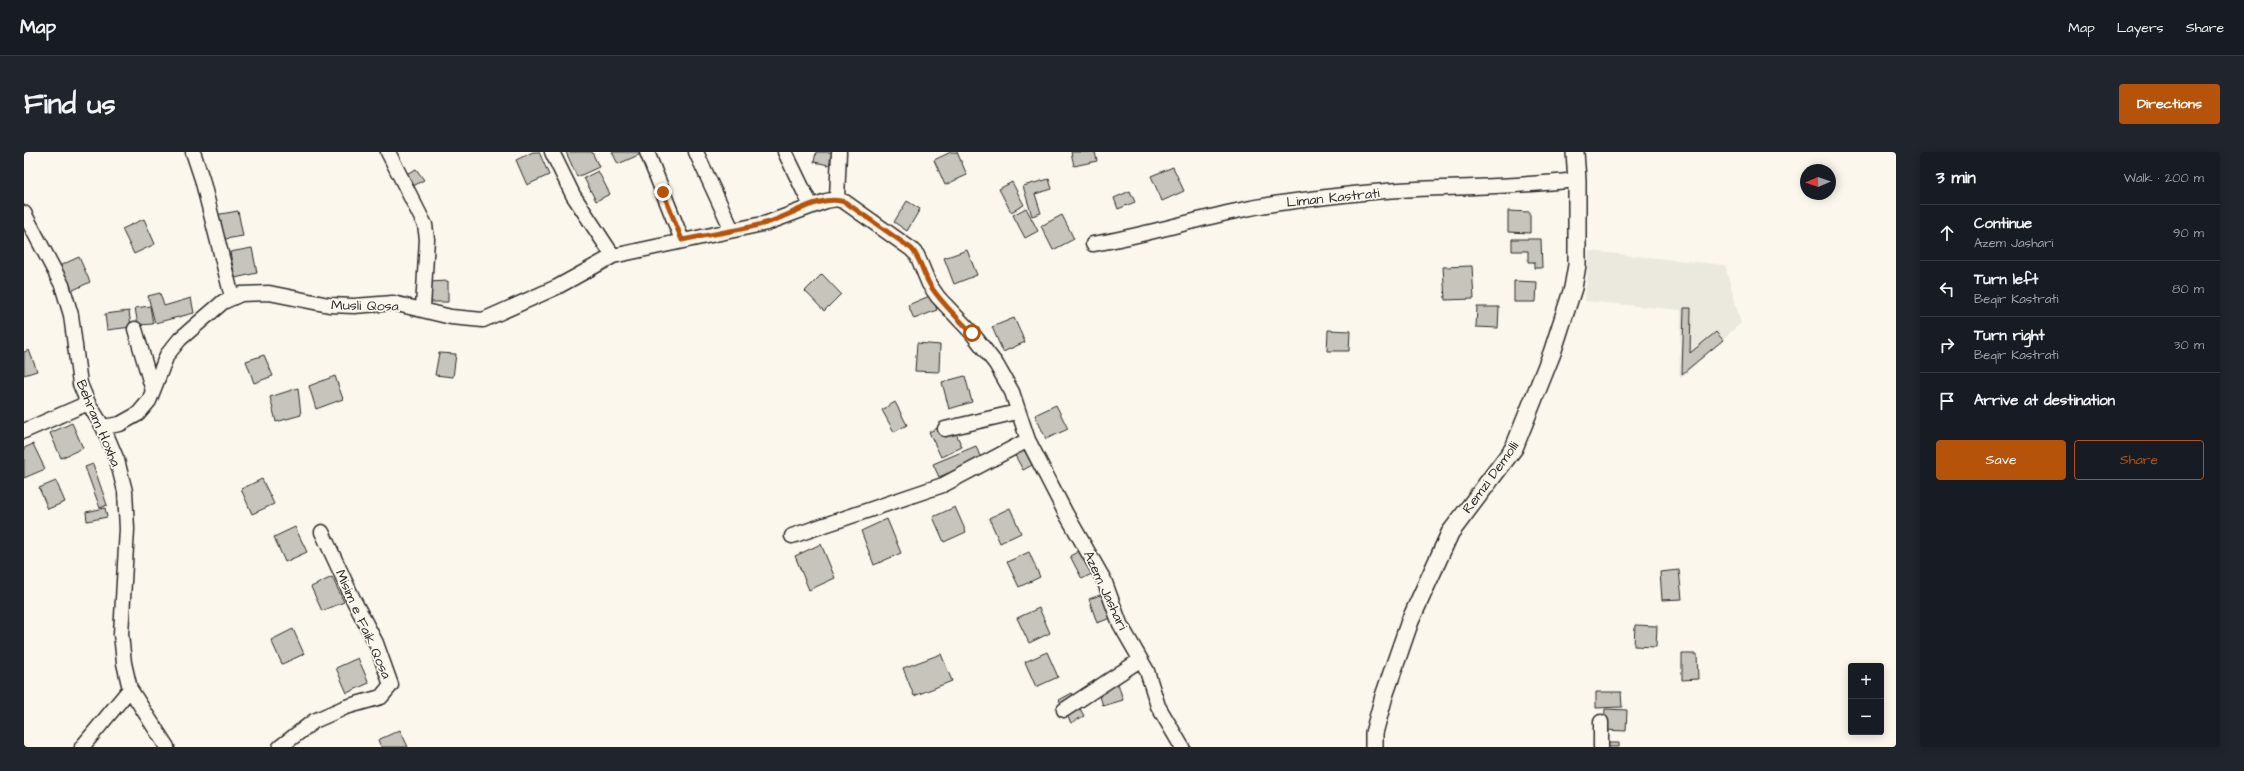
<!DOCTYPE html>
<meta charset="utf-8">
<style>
body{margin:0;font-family:"Architects Daughter",sans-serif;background:#20242c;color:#f1f3f6}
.controls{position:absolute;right:12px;bottom:12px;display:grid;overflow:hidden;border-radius:4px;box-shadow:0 2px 10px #0003}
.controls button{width:36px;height:36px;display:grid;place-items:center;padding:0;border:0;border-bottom:1px solid #363941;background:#171b24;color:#f1f3f6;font:20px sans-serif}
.compass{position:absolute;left:1776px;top:12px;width:36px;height:36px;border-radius:50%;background:#171b24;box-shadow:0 2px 10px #0003;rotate:268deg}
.stop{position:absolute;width:12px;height:12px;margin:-9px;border:3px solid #b45309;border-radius:50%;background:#fff}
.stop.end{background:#b45309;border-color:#fff;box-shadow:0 1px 4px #0008}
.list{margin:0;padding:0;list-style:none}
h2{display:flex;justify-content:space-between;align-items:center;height:52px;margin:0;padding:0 16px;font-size:17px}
h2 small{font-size:13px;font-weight:400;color:#9ea1a6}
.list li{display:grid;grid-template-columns:26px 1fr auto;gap:12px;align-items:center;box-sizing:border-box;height:56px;padding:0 16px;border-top:1px solid #363941}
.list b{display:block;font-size:15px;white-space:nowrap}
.list p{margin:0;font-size:13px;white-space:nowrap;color:#9ea1a6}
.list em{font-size:13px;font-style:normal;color:#9ea1a6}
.actions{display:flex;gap:8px;padding:12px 16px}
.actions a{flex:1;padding:9px 0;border:1px solid #b45309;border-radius:4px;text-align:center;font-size:14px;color:#b45309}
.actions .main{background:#b45309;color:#fff}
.icon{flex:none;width:22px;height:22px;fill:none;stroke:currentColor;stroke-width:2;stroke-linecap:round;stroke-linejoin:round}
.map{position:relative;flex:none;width:1872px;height:595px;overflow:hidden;border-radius:4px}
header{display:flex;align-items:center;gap:24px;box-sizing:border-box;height:56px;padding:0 20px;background:#171b24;border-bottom:1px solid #363941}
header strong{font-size:19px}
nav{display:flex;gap:22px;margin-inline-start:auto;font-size:14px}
.intro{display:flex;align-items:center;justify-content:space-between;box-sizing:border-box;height:96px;padding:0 24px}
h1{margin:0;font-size:28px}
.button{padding:10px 18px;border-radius:4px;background:#b45309;color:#fff;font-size:14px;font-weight:700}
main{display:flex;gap:24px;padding:0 24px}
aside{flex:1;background:#171b24;border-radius:4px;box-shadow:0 2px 10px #0003}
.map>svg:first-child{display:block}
.built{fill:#ebe8de}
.building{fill:#c7c4bc;stroke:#2b2b2b}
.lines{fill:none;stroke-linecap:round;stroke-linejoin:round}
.minor-casing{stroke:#2b2b2b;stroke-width:17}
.tertiary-casing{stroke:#2b2b2b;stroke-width:20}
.minor{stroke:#fbf7ec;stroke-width:14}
.tertiary{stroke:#fbf7ec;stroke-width:17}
.route{stroke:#b45309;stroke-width:5}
.labels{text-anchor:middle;stroke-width:3.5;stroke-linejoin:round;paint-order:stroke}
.street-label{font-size:14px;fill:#2b2b2b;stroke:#fbf7ec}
</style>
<header>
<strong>Map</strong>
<nav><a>Map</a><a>Layers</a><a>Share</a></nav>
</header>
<div class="intro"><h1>Find us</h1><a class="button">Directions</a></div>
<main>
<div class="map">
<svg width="1872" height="595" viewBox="0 0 1872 595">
<rect width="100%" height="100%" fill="#fbf7ec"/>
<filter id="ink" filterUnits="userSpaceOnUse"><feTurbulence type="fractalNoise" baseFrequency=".025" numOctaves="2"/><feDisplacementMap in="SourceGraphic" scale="8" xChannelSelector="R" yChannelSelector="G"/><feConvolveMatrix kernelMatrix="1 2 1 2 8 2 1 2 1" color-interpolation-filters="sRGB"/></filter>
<g filter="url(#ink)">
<path class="built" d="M1565,99L1701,113L1717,171L1657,226L1655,223L1657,158L1561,149Z"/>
<path class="building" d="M509,0H515L525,23L503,33L492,8Z
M542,0H568L575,15L553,25Z
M588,0H616L617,2L594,12Z
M792,0H808L805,13L790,10Z
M927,0H933L943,23L921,33L910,8Z
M1047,0H1071L1073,9L1050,14Z
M1149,15L1160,39L1138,49L1127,24Z
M392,17L400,28L384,37L378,24Z
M574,19L586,42L572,49L560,26Z
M1025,27L1028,37L1011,42L1017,61L1008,64L999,34Z
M988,30L1000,53L987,60L975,37Z
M1106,39L1111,50L1094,57L1090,46Z
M883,49L896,57L883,79L870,70Z
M1002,56L1014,79L1001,86L989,63Z
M214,59L219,84L196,88L191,63Z
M1484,59L1506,60V81L1484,80Z
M1038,63L1050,87L1029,98L1017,74Z
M120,67L131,92L110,102L98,77Z
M1488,87H1517L1518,116H1510V110H1504V99H1488Z
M228,96L233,121L211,126L206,100Z
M943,98L953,123L930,132L920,106Z
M55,105L66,130L45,140L33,115Z
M1448,114L1450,147L1421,148L1419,115Z
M798,122L817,142L800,159L781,139Z
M424,129V150H404V130Z
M1490,129L1513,130L1512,150H1490Z
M136,141L140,154L167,146L170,161L131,171L124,144Z
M908,143L913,158L890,167L884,153Z
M126,154L129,172L114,173L111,156Z
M1453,155H1475L1474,176L1452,175Z
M1660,156H1667L1666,201L1692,180L1699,188L1658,222Z
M105,159L107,175L83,178L81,162Z
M990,166L1001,190L979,200L968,175Z
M1304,178L1326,179L1325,199H1303Z
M893,191L916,193L915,220L891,219Z
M5,198L13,219L0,223V200Z
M415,201L432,202L429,225L411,223Z
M240,203L249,224L230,231L222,209Z
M311,224L319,247L292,257L285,234Z
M941,224L948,250L925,257L918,230Z
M274,236L277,263L252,270L246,245Z
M871,250L883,273L870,280L858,258Z
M1032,253L1044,277L1022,287L1011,263Z
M927,270L938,295L917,305L905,280Z
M48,271L59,296L37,306L26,281Z
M1000,288L1012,311L999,318L987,296Z
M9,292L21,317L0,326V296Z
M952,294L957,307L915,325L909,312Z
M69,312L83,353L76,356L61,315Z
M238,327L250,352L228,362L217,337Z
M32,329L41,350L24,357L15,336Z
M931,355L942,380L920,390L909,365Z
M81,356L83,365L63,369L62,360Z
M986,356L997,381L976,391L965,366Z
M863,367L877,401L850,413L837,379Z
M271,375L283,400L261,410L250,385Z
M797,392L811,426L785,438L771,404Z
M1059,397L1071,420L1058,427L1046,404Z
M1005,400L1016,425L995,435L983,410Z
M1655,418L1658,447L1638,448L1636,420Z
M308,425L320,450L298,459L287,435Z
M1079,442L1087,466L1073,471L1065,447Z
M1015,456L1026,481L1005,491L993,466Z
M1611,473L1633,474L1632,495L1610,494Z
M269,477L280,502L258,512L247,488Z
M1023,500L1034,525L1012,535L1001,510Z
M917,502L928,529L890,544L879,516Z
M1658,502H1673L1674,527L1658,528Z
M334,506L345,531L323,541L312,516Z
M1093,528L1099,548L1079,554L1073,534Z
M1572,540H1597L1598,555L1572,556Z
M1048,541L1060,564L1047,571L1035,548Z
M1581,557L1603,558L1602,579L1580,578Z
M376,578L384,595H357L354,588Z
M1580,591H1595V595H1580Z"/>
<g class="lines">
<g class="minor-casing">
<path id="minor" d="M169,0L178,27L208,145
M364,0L401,73L403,87L399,156
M528,0L549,43L589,104
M623,0L658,88
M672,0L708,78
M761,0L787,54
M813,47L815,0
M0,61L38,133L47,163L56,232L64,251L79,275L93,308L101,339L103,377L97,482L100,511L106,537L143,595
M1069,92C1135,81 1198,58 1264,50C1307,44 1350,39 1393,37C1447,35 1500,34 1553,28
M111,177L129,239
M79,275L96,272L114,262L125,249L143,203L156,187L199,150L217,142L245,141L305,153L330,154L369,151L427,165L459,168L533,135L589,104L743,71L802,49L813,47L821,50L887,97L893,103L905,132L914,145L948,181L972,212L988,240L1004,288L1041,360L1080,428L1096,472L1123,519L1134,554L1158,595
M921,277L993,260
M0,279L64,251
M768,384L919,333L1004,288
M1040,558L1116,508
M58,595L106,537
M256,595L290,569L322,555L357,545L367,533L352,491L330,449L298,380
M1577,595V570"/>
</g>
<g class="tertiary-casing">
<path id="tertiary" d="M1350,595V581L1360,544L1386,469L1426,381L1490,296L1528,201L1549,136L1553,113V28L1551,0"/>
</g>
<use href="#minor" class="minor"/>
<use href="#tertiary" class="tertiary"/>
</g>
</g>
<g class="lines" filter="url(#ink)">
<path class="route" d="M639,40L658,88C686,82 715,79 742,71C767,64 795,42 821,50L888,97C897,108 899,121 906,133C917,151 934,166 948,181"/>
</g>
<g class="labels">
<g class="street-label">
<text transform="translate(1309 45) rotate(-6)" y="5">Liman Kastrati</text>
<text transform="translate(341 153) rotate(1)" y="5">Musli Qosa</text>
<text transform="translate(75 271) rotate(67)" y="5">Behram Hoxha</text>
<text transform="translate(1466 325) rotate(-54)" y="5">Remzi Demolli</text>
<text transform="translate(1082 438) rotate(65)" y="5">Azem Jashari</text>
<text transform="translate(340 472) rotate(66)" y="5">Misim e Faik Qosa</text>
</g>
</g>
</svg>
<div class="controls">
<button>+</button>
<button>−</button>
</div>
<svg class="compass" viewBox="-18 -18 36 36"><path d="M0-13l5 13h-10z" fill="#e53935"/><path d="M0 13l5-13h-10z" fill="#9ea1a6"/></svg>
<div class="stop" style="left:948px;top:181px"></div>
<div class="stop end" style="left:639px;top:40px"></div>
</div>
<aside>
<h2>3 min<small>Walk · 200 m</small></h2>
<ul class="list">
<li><svg class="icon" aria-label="ahead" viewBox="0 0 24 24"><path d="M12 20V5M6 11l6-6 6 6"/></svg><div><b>Continue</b><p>Azem Jashari</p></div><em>90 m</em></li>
<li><svg class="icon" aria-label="left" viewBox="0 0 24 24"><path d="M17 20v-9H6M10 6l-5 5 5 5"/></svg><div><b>Turn left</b><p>Beqir Kastrati</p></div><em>80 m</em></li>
<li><svg class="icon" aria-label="right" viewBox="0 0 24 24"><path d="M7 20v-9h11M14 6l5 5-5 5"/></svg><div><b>Turn right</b><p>Beqir Kastrati</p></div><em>30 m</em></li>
<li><svg class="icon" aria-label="arrive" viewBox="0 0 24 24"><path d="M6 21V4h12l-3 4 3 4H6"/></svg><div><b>Arrive at destination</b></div></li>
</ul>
<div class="actions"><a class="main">Save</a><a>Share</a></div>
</aside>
</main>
